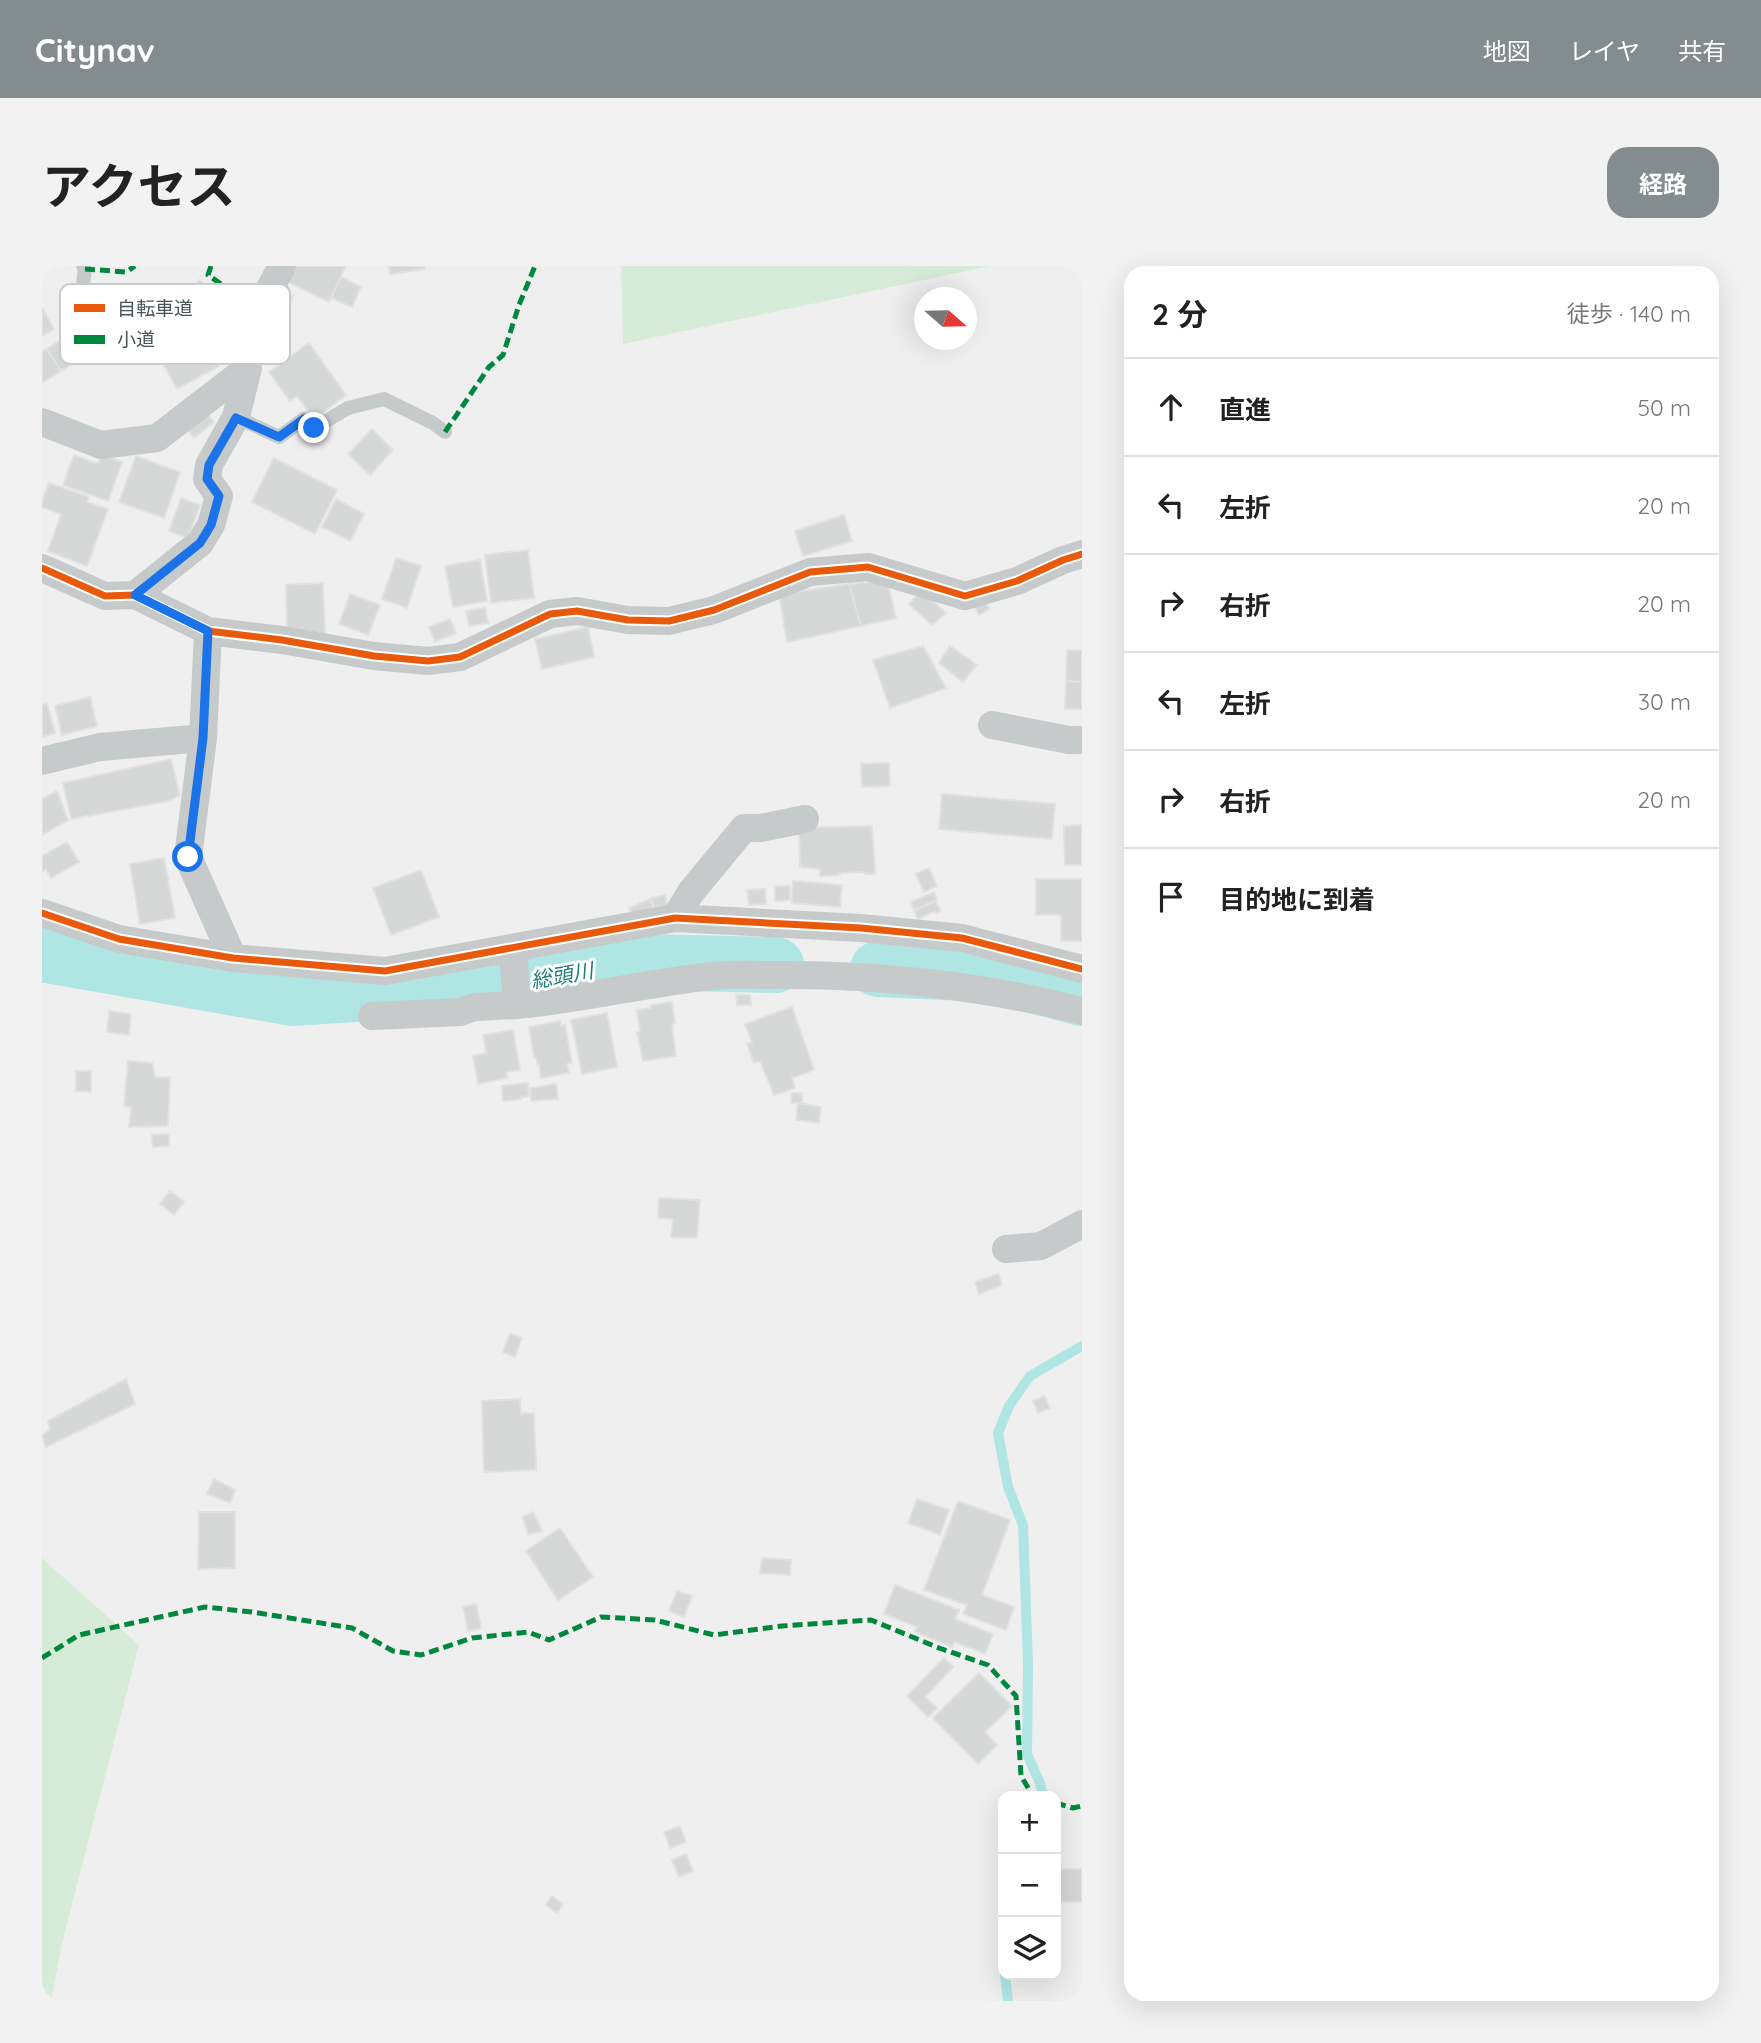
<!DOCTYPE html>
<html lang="ja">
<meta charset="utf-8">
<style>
body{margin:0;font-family:Quicksand,"Noto Sans JP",sans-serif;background:#f2f2f2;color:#222}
.controls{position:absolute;right:21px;bottom:21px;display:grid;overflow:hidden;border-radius:14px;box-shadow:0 7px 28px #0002}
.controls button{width:63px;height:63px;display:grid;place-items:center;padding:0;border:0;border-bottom:2px solid #e0e0e0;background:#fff;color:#222;font:35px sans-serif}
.compass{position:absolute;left:872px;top:21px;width:63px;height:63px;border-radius:50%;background:#fff;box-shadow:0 7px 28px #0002;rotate:110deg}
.stop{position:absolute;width:21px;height:21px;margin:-16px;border:5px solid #1a73e8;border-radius:50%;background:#fff}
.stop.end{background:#1a73e8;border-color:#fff;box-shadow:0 2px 7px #0008}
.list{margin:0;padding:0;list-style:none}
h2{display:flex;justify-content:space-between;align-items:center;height:91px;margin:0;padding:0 28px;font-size:30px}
h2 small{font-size:23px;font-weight:400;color:#767676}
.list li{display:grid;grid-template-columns:46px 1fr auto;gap:21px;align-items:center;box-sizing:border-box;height:98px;padding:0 28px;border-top:2px solid #e0e0e0}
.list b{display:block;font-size:26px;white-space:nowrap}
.list em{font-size:23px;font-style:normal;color:#767676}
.icon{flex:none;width:38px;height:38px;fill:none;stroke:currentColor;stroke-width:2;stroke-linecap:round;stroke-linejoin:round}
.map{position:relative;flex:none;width:1040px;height:1735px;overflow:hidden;border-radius:21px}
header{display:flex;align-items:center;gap:42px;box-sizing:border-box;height:98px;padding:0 35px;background:#838c8e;color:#fff}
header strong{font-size:33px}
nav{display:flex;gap:38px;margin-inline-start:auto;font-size:24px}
.intro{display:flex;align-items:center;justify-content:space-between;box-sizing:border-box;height:168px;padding:0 42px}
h1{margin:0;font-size:49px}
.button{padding:18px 32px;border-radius:21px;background:#838c8e;color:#fff;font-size:24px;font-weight:700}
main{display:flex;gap:42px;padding:0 42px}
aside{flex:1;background:#fff;border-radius:21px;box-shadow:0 7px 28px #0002}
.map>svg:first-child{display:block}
.green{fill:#d6ecd8}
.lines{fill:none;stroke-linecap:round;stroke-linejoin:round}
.stream{stroke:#afe6e3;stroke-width:10}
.river{stroke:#afe6e3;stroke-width:56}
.building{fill:#d6d7d7;stroke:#e1e1e2;stroke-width:2}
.service{stroke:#c7caca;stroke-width:14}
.minor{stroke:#c7caca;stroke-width:28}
.quiet{stroke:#00873e;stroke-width:5;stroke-dasharray:10 5;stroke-linecap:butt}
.cycleway-casing{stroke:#fff;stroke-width:11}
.cycleway{stroke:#e8590c;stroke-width:7}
.route{stroke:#1a73e8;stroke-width:9}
.labels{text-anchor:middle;stroke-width:6;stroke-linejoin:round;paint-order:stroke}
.water-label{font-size:21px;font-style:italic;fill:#1a7e79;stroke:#fff}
.key{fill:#fff;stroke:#c8cccd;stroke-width:2}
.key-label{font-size:19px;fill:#485659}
</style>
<header>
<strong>Citynav</strong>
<nav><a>地図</a><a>レイヤ</a><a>共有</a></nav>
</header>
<div class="intro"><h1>アクセス</h1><a class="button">経路</a></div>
<main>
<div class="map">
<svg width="1040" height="1735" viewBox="0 0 1040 1735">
<rect width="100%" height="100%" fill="#f0efef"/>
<path class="green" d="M579,0H948L581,78Z
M0,1292L97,1379L20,1677L9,1735H0Z"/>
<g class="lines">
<path class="stream" d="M1001,1530L998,1517L985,1488L986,1398L981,1259L966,1221L956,1167L967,1140L988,1110L1040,1080
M961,1683V1684
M963,1709L966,1735"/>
<path class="river" d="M0,688L250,732L487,717L601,696L734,699
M836,703L949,708L1040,732"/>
</g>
<path class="building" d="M246,0H304L287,36L240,13Z
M347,0H382L383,3L348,8Z
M299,11L319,21L310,41L289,32Z
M157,14L199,41L181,69L139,41Z
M239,26L251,30L237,67L225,63Z
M0,42L12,63L0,70Z
M158,66L177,100L135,123L116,89Z
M20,73L34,95L19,105L5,83Z
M267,77L304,129L272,153L255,130L248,135L227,106Z
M5,83L19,105L0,117V86Z
M160,141L172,156L152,172L140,156Z
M330,163L351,184L328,209L306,188Z
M60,188L80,196L66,235L21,219L32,189L56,198Z
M94,190L138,206L122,252L77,236Z
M232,192L295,224L273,268L210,236Z
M7,217L47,231L45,236L66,243L45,300L6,285L19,248L0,241V235Z
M139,232L158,239L146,272L127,265Z
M294,233L322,248L308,275L280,261Z
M802,249L810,275L761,290L753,265Z
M486,284L492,332L449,337L443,289Z
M354,292L379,300L365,342L340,333Z
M438,294L445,335L411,341L403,300Z
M845,314L854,352L819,360L807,318Z
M281,317L283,372L245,374L244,319Z
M807,318L819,360L745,376L737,328Z
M879,324L904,347L890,359L867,338Z
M308,328L338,339L326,369L297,358Z
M939,328L947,343L937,349L928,334Z
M443,342L446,357L427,360L424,345Z
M408,353L414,367L393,376L387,361Z
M546,361L552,391L500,403L493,373Z
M881,380L904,422L848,442L831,394Z
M908,380L935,399L921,416L897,397Z
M1025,384H1040V416L1024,415Z
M1024,415L1040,416V443H1023Z
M48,431L55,460L20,469L13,440Z
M5,437L13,467L0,471V439Z
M129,493L138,529L127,535L29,553L21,517Z
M847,497L848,520L820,521L819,498Z
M15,525L26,554L0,569V533Z
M900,528L1013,538L1010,573L897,563Z
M1040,559V599H1023L1022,560Z
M830,560L833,608H823V606L798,607V609L778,610V603L758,601L757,562Z
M25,576L37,596L9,612L4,603L0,605V590Z
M122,592L133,652L98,658L88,598Z
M887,602L895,620L882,626L874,608Z
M379,604L397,651L349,669L331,622Z
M994,613H1040V675H1019V649H994Z
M751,615L800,619L798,641L750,637Z
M733,620H748V634L733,635Z
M723,623L724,638L707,639L705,624Z
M892,626L895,634L872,644L869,636Z
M623,629L626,642L612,644L610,632Z
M608,633L611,642L591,652L587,642Z
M894,635L898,645L894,647L893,645L876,653L872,645Z
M694,729H708L709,739H695Z
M630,736L633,757L630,758L634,790L601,795L595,766H598L595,744L609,742V739Z
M750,741L772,804L750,812L753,822L732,829L718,795L712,797L705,778L710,776L703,758Z
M67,745L89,748L87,769L65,766Z
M565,747L575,801L540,808L529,754Z
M518,755L519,760L523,759L530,797L525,798L527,807L499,812L497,798H495L494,791H492L487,761Z
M471,764L478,804L464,806L465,812L436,818L431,790L444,787L441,769Z
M86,795L110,797L113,811H128L126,860L87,861L89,842L82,840Z
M34,805H49V826L34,825Z
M486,817L487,830L479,831V833L461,835L460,820Z
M514,818L516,833L489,835L488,822Z
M750,827H760V836L749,837Z
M756,837L779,841L777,857L754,854Z
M127,868V880L111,881L110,869Z
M128,925L142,936L132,949L118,938Z
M617,932L658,934L655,972L629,971L631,953L616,952Z
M956,1008L960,1019L937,1028L933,1016Z
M468,1067L480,1072L473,1091L461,1086Z
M84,1113L93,1138L4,1181L0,1170L8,1163L6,1155Z
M1002,1130L1008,1142L996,1147L991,1135Z
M478,1133L479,1148L492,1147L494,1204L442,1206L440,1135Z
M172,1213L193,1224L188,1237L165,1228Z
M875,1233L907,1244L898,1269L866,1257Z
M916,1235L968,1254L940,1329L972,1341L964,1364L921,1348L925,1339L882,1324Z
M157,1246H193V1302L156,1303Z
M491,1246L500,1265L486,1269L481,1251Z
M518,1262L551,1311L516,1334L484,1285Z
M720,1292L749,1294L748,1309L718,1307Z
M853,1319L917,1344L913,1353L951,1368L943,1388L913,1376L910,1381L873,1366L875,1361L842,1348Z
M635,1325L650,1330L642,1351L627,1345Z
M434,1338L439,1362L426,1365L421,1341Z
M902,1392L911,1401L883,1431L895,1442L886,1451L865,1430Z
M937,1407L970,1440L943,1466L955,1479L936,1498L891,1452Z
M638,1560L644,1576L628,1582L622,1566Z
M644,1588L651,1605L637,1611L630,1594Z
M1014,1603H1040V1636H1014Z
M510,1630L521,1638L515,1647L504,1639Z"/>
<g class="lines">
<path class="service" d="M41,0L43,3L40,25L48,63L107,87
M194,151L237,171L262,153L272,162L306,142L342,133L391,157L403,166"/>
<path class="minor" d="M0,156L59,179L115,172L206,102
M0,302L63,330L93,329L166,365L240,374L332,390L386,395L418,391L508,348L535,345L586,354L627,355L672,344L768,306L826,301L923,330L975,315L1021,294L1040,288
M93,329L158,277L169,259L177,230L165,213L167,199L194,151L206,102V73L219,39L240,0
M166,365L161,472L146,591L191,692
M950,459L1027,474H1040
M0,495L58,481L161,472
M0,647L77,673L191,692L343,705L633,652L819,662L920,672L1040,703
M633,652L649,626L702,562H719L763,553
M471,682L475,739C540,733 605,717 670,710C691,708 713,709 734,709C834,708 943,720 1040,745
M330,750L418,746L433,741L475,739
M964,983L999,980L1040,958"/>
<path class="quiet" d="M169,0L166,9L199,32L219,39
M43,3L84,6L93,0
M403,166L447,101L461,89L477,39L493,0
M0,1392L37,1369L163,1341L210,1346L310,1362L351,1385L379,1389L430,1372L486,1366L507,1374L559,1351L613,1354L672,1369L740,1360L829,1354L897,1382L946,1399L974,1430L979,1510L991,1530
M1014,1537L1031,1542L1040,1540"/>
<g class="cycleway-casing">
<path id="cycleway" d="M0,302L63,330L93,329L166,365L240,374L332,390L386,395L418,391L508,348L535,345L586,354L627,355L672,344L768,306L826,301L923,330L975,315L1021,294L1040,288
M0,647L77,673L191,692L343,705L633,652L819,662L920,672L1040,703"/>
</g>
<use href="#cycleway" class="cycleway"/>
</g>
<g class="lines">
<path class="route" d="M146,591L161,472L166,365L93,329L158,277L169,259L177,230L165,213L167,199L194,152L237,171L262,153L272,162"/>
</g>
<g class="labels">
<g class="water-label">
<text transform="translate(520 710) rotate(-10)" y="7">総頭川</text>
</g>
</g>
<rect x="18" y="18" width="230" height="80" rx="10" class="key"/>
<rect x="32" y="38" width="31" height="8" fill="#e8590c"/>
<rect x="32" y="69" width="31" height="9" fill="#00873e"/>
<g class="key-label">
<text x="75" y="49">自転車道</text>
<text x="75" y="80">小道</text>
</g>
</svg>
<div class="controls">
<button>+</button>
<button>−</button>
<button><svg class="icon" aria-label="layers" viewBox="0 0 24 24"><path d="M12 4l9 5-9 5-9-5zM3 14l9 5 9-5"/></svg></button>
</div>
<svg class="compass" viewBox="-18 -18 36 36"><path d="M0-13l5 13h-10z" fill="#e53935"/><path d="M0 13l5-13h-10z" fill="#767676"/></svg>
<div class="stop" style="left:146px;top:591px"></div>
<div class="stop end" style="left:272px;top:162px"></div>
</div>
<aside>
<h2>2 分<small>徒歩 · 140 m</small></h2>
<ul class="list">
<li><svg class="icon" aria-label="ahead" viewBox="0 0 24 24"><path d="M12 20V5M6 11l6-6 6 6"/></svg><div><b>直進</b></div><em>50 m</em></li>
<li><svg class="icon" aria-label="left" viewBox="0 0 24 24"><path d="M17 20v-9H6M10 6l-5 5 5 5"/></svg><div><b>左折</b></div><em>20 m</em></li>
<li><svg class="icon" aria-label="right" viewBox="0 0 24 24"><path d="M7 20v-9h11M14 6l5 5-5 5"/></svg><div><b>右折</b></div><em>20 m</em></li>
<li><svg class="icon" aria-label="left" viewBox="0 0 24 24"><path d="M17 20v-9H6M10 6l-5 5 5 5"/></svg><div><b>左折</b></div><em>30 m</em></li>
<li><svg class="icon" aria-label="right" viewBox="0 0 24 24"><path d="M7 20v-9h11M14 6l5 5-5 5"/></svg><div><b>右折</b></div><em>20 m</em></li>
<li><svg class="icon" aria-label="arrive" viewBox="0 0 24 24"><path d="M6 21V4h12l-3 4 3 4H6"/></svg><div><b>目的地に到着</b></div></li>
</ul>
</aside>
</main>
